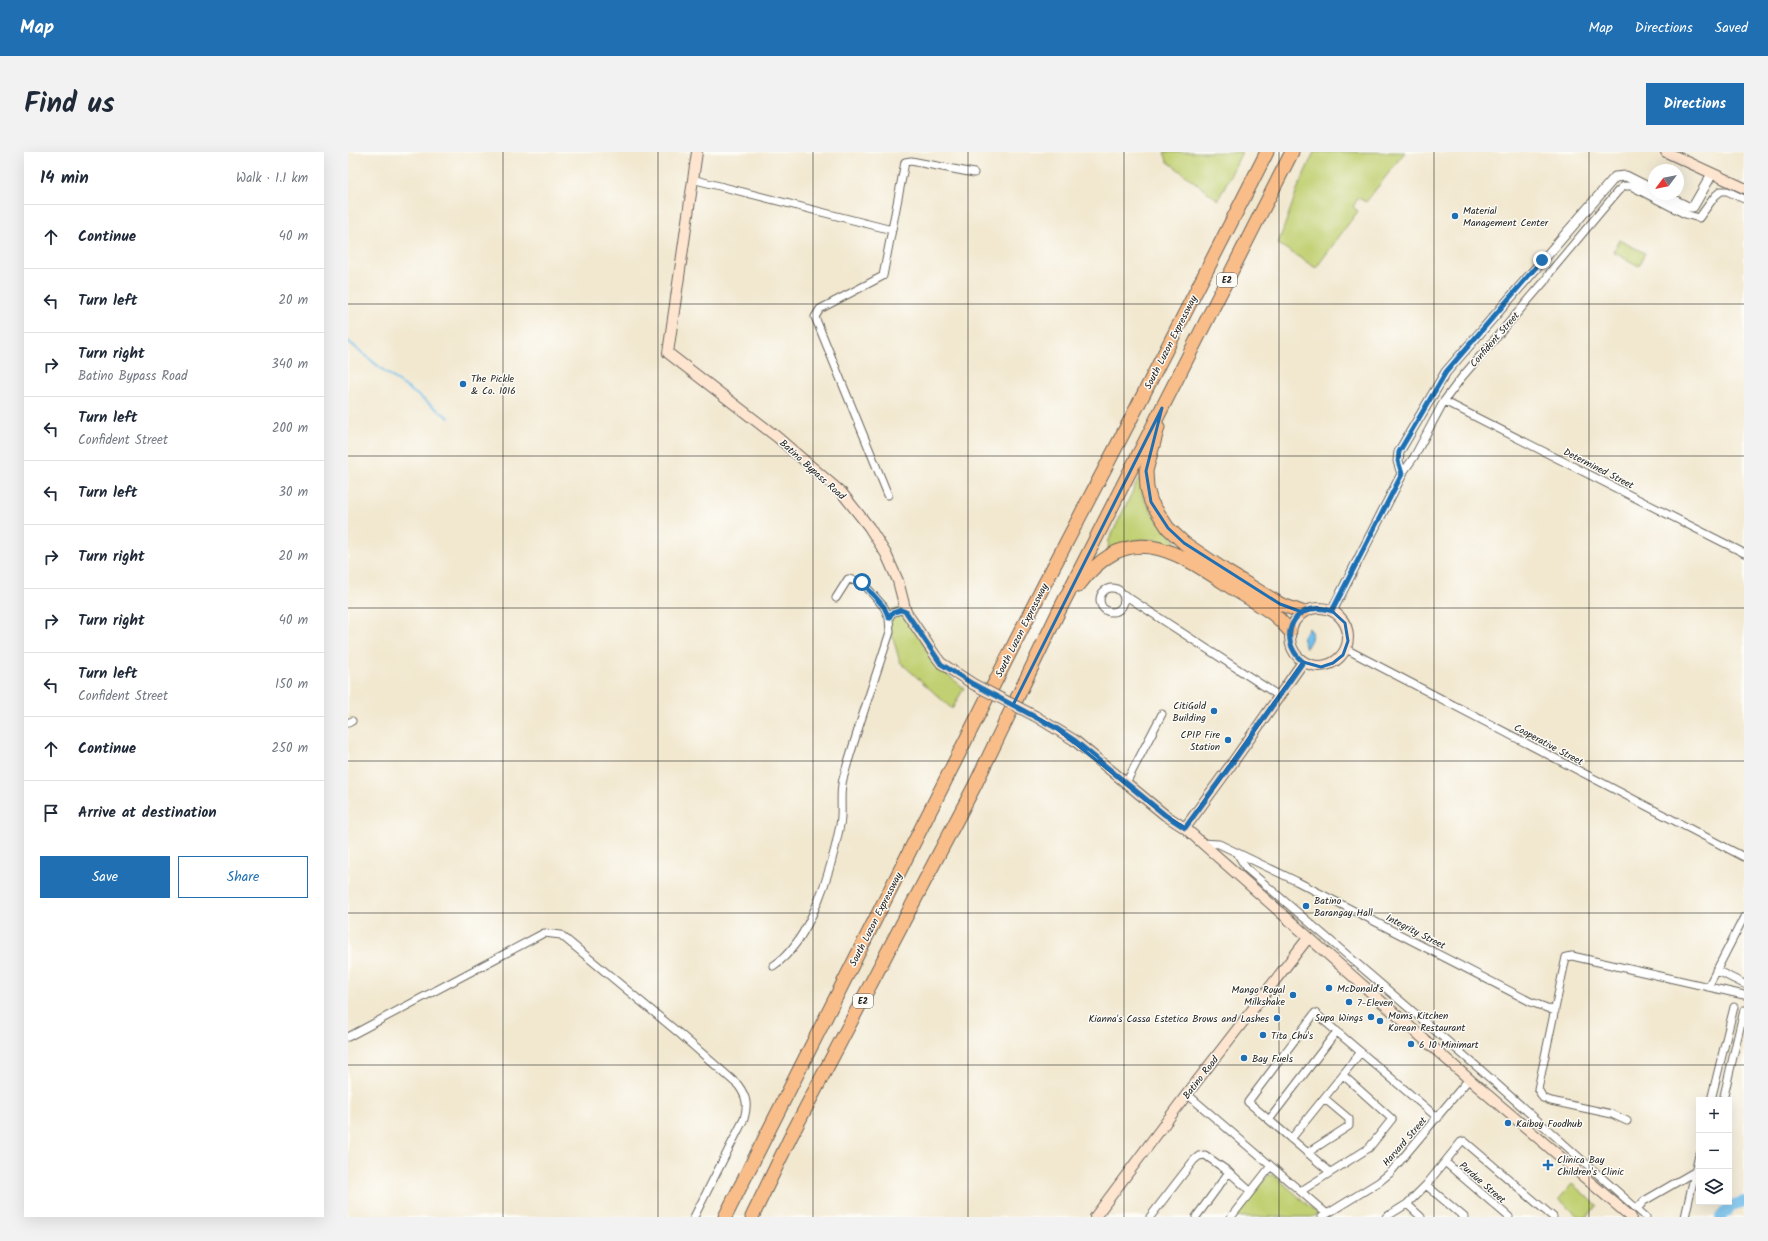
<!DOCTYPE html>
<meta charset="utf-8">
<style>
body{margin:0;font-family:Kalam,sans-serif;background:#f2f2f3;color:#1f2937}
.controls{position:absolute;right:12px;bottom:12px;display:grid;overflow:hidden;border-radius:0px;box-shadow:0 4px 16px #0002}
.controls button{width:36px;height:36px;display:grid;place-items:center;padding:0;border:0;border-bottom:1px solid #e0e1e3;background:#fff;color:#1f2937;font:20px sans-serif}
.compass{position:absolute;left:1300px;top:12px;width:36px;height:36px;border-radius:50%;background:#fff;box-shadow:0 4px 16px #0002;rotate:238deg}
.stop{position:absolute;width:12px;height:12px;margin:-9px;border:3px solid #1f6fb2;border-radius:50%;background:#fff}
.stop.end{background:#1f6fb2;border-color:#fff;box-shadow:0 1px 4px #0008}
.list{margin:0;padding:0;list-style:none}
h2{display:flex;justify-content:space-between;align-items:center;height:52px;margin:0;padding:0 16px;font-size:17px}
h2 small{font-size:13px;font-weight:400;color:#747a83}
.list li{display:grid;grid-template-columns:26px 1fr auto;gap:12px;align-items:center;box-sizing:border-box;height:64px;padding:0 16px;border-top:1px solid #e0e1e3}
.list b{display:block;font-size:15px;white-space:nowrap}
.list p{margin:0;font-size:13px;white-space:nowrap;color:#747a83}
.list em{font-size:13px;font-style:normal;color:#747a83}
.actions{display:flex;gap:8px;padding:12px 16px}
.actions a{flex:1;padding:9px 0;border:1px solid #1f6fb2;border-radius:0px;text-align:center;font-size:14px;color:#1f6fb2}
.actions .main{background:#1f6fb2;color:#fff}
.icon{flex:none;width:22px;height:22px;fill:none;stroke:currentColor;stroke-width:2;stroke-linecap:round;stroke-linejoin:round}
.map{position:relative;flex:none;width:1396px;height:1065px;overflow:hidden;border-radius:0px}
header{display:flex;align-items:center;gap:24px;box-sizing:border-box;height:56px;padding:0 20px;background:#1f6fb2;color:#fff}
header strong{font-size:19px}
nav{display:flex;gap:22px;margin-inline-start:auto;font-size:14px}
.intro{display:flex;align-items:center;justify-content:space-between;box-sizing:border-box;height:96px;padding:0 24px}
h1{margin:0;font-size:28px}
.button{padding:10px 18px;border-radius:0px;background:#1f6fb2;color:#fff;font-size:14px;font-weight:700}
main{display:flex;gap:24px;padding:0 24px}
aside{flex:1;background:#fff;border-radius:0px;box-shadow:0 4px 16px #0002}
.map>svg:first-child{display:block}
.green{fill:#c1d072;stroke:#6e7647}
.water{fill:#73c1ed;stroke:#486e84}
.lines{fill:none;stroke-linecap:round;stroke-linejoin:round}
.stream{stroke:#73c1ed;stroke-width:2}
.river{stroke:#73c1ed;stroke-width:12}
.minor-casing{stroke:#67635b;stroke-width:9}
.tertiary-casing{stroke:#67635b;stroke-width:11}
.secondary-casing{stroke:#67635b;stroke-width:12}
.motorway-casing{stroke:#67635b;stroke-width:15}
.minor{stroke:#fff;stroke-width:7}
.tertiary{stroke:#fff;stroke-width:9}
.secondary{stroke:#fde5d0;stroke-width:10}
.motorway{stroke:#f9bd89;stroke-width:13}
.secondary-bridge-casing{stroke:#67635b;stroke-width:12;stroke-linecap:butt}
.secondary-bridge{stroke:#fde5d0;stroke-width:10}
.route{stroke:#1f6fb2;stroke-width:5}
.marked{fill:none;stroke:#1f6fb2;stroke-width:3;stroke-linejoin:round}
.grid{fill:none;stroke:#1c1c1c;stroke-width:1;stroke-opacity:0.55}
.poi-dot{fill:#1f6fb2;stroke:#fdfcf7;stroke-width:1.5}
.labels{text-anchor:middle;stroke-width:3;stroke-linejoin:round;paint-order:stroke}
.shield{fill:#fdfcf7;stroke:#605f5e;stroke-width:1}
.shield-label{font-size:9px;font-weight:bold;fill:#1c1c1c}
.poi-label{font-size:10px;fill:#1c1c1c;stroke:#fdfcf7;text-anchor:start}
.street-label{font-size:10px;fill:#1c1c1c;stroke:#fdfcf7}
</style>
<header>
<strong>Map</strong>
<nav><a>Map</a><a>Directions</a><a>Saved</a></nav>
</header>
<div class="intro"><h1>Find us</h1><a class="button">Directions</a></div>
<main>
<aside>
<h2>14 min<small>Walk · 1.1 km</small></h2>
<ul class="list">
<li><svg class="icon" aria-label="ahead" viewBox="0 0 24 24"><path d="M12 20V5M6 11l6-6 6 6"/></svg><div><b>Continue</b></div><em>40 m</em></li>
<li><svg class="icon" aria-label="left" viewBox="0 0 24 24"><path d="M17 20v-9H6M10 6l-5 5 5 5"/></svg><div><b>Turn left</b></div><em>20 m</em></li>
<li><svg class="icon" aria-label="right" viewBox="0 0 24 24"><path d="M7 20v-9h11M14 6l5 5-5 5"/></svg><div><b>Turn right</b><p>Batino Bypass Road</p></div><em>340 m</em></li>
<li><svg class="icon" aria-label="left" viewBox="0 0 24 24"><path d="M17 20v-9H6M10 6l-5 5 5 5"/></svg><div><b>Turn left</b><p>Confident Street</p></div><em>200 m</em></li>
<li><svg class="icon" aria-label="left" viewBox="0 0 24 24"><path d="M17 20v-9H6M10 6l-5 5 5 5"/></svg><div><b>Turn left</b></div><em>30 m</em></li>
<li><svg class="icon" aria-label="right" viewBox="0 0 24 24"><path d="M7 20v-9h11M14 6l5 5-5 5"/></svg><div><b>Turn right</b></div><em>20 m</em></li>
<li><svg class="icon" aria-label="right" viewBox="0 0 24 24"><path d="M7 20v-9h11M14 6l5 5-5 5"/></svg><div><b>Turn right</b></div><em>40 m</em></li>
<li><svg class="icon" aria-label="left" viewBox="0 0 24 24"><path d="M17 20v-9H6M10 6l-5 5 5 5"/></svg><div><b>Turn left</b><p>Confident Street</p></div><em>150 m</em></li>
<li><svg class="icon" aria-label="ahead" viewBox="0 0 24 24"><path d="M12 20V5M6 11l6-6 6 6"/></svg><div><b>Continue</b></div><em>250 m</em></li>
<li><svg class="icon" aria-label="arrive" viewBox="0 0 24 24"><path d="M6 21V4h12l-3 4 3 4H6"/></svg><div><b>Arrive at destination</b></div></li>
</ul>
<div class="actions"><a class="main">Save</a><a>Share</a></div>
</aside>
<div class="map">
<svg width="1396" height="1065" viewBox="0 0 1396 1065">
<rect width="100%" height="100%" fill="#fdfcf7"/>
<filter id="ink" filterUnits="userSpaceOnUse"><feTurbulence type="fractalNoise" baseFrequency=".025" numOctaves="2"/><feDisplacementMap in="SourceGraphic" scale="8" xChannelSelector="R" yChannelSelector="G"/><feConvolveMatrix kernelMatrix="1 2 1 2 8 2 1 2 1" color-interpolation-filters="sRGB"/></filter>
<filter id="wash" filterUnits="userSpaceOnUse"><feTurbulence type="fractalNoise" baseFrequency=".012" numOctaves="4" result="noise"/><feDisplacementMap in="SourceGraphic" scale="16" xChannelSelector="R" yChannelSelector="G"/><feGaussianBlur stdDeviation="0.9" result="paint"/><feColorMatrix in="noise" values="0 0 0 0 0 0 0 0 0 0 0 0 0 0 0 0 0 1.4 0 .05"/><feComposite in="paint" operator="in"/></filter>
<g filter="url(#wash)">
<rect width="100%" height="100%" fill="#f2e8d0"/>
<path class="green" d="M816,0H894L870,48L819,9Z
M966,0H1057L1018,50L1010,46L1005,55L1010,59L968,116L930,92L951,33Z
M1271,88L1297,101L1291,114L1265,100Z
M793,322L795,345L807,365L829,391L830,396C804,382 785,387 760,398L761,388Z
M557,456L586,512L616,536L604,557L552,510L537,459Z
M920,1023H926L970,1062L964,1065H888Z
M1224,1032L1249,1053L1239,1065H1231L1211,1047Z"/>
<path class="water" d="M961,476C966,484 963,488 958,496L954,486Z"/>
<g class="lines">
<path class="stream" d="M0,189L36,219L101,266"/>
<path class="river" d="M1373,1065L1383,1054L1396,1050"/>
</g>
</g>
<g filter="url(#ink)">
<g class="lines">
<g class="minor-casing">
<path id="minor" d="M344,27L544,78
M1096,249L1396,401
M1054,322L1066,305L1096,249L1114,225L1196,130L1203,119L1270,39L1276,34H1283L1337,62L1351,66L1367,44L1373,39H1379L1396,47
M540,343L467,165L472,157L535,124L557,10L563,9L626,21
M752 448a12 12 0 1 1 24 0a12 12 0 1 1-24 0Z
M775,442L931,544
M488,446L500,427L514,430L536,455L541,466
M998,497L1396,705
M0,571L4,569
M778,631L814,562
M854,691L871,692L948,729L1183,850L1207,859
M889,701L898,716L1134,919L1289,1057L1296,1049L1348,1019
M425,814C463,790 484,715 492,673C495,658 491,642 495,627C509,578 526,529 542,480L541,466L544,461L553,458L558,460
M1368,818L1396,832
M1360,835L1396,765
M0,885L196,781L213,783L332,882L390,933C399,945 400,953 396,967L346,1065
M839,942L979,1062
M1363,948L1386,855
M1375,948L1396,858
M921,968L989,879
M1279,969L1264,962L1203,949L1195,946L1190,937L1218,805L1224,804L1396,843
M943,987L1013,900
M959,1001L1001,974V967L976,946
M1097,1010L1161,1065
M982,1020L900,950L967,861L1090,966
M1078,1033L1116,1065
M953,1039L1021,996L1044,967L995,923
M1059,1052L1073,1065
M1289,1057L1298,1065
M802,1065L846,1008L851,1004L857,1003L881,1020L902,1039
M848,1065L881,1020
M883,1065L923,1014
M974,1065L1031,1030L1042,1021L1121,927
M1038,1065L1059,1052L1078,1033L1113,990L1116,989L1205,1065
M1337,1065L1351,1003"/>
</g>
<g class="tertiary-casing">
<path id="tertiary" d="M1314,42L1340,55H1345L1364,22
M984,459L1054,322L1050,309L1051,300L1098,220L1267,25L1278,24L1306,38"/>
</g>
<g class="secondary-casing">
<path id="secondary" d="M349,0L320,201L429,285L494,341L521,375L538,402L550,429L558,460L587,503L593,511L625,532
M1318,0L1396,36
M942 485a29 29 0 1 1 58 0a29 29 0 1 1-58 0Z
M687,564L726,588L817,663L837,676L1121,927L1283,1065
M837,676L883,613L955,510
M747,1065L839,942L960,786"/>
</g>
<g class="motorway-casing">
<path id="motorway" d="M810,275L798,319L799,336L803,350L820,376L836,391L879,420L932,452L954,460
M730,434C779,369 822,395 878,432C893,442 910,451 925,462C931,466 936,473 942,479
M377,1065L696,433L789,255L919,0
M404,1065L443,984L627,633L710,461L944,0"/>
</g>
<use href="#minor" class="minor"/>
<use href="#tertiary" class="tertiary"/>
<use href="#secondary" class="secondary"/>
<use href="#motorway" class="motorway"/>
<g class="secondary-bridge-casing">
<path id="secondary-bridge" d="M625,532L687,564"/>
</g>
<use href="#secondary-bridge" class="secondary-bridge"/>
</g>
</g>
<g class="lines" filter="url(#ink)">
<path class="route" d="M514,430L536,455L541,466L544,461L553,458L558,460L593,512L625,532L708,576L726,588L817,663L837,676L883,613L955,510C926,485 948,446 984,459L1054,322L1050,309L1051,300L1098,220L1194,108"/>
</g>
<path class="marked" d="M814,256L798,319L803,350L820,376L836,391L932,452L954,460L969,456L984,459L997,471L1000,489L995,503L985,511L973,515L955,510L837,676L817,663L708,576L665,553Z"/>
<path class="grid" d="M155,0V1065M310,0V1065M465,0V1065M620,0V1065M776,0V1065M931,0V1065M1086,0V1065M1241,0V1065M0,152H1396M0,304H1396M0,456H1396M0,609H1396M0,761H1396M0,913H1396"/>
<g class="poi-dot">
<circle cx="1107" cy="64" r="4"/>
<circle cx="115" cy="232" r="4"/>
<circle cx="866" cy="559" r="4"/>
<circle cx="880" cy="588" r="4"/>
<circle cx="958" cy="754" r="4"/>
<circle cx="981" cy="836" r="4"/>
<circle cx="945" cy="843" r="4"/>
<circle cx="1001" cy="850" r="4"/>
<circle cx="1023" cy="865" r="4"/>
<circle cx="929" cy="866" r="4"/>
<circle cx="1032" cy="869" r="4"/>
<circle cx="915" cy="883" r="4"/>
<circle cx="1063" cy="892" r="4"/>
<circle cx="896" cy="906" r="4"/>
<circle cx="1160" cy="971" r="4"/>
<path d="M1198 1007h4v4h4v4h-4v4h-4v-4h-4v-4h4z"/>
</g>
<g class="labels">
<g class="shield">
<rect x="869" y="121" width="20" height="14" rx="3"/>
<rect x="505" y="842" width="20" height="14" rx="3"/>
</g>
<g class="shield-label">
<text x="879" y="131">E2</text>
<text x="515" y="852">E2</text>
</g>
<g class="poi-label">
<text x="1115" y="62">Material<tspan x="1115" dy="12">Management Center</tspan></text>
<text x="123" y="230">The Pickle<tspan x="123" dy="12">&amp; Co. 1016</tspan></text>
<text x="858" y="557" text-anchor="end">CitiGold<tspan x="858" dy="12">Building</tspan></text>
<text x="872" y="586" text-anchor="end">CPIP Fire<tspan x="872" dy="12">Station</tspan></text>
<text x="966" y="752">Batino<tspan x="966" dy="12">Barangay Hall</tspan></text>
<text x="989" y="840">McDonald's</text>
<text x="937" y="841" text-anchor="end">Mango Royal<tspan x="937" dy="12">Milkshake</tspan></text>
<text x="1009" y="854">7-Eleven</text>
<text x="1040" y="867">Moms Kitchen<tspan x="1040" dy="12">Korean Restaurant</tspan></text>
<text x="1015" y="869" text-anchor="end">Supa Wings</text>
<text x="921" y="870" text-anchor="end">Kianna's Cassa Estetica Brows and Lashes</text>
<text x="923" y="887">Tita Chu's</text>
<text x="1071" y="896">6 10 Minimart</text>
<text x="904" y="910">Bay Fuels</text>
<text x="1168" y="975">Kaiboy Foodhub</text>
<text x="1209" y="1011">Clinica Bay<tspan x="1209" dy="12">Children's Clinic</tspan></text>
</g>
<g class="street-label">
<text transform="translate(1146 187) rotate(-49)" y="4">Confident Street</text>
<text transform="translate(822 190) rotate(-63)" y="4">South Luzon Expressway</text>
<text transform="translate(1251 316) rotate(27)" y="4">Determined Street</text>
<text transform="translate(465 317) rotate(42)" y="4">Batino Bypass Road</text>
<text transform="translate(673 478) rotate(-63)" y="4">South Luzon Expressway</text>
<text transform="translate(1201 592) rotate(28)" y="4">Cooperative Street</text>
<text transform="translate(527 767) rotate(-63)" y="4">South Luzon Expressway</text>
<text transform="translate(1068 779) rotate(27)" y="4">Integrity Street</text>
<text transform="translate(852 925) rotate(-52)" y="4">Batino Road</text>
<text transform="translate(1056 989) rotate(-49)" y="4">Harvard Street</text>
<text transform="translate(1135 1030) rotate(41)" y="4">Purdue Street</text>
</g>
</g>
</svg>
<div class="controls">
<button>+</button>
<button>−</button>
<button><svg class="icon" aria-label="layers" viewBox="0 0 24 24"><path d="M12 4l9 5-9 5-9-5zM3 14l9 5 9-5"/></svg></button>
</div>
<svg class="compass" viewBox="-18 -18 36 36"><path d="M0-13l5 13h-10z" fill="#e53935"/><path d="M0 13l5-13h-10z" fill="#747a83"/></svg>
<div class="stop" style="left:514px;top:430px"></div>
<div class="stop end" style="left:1194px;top:108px"></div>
</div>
</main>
